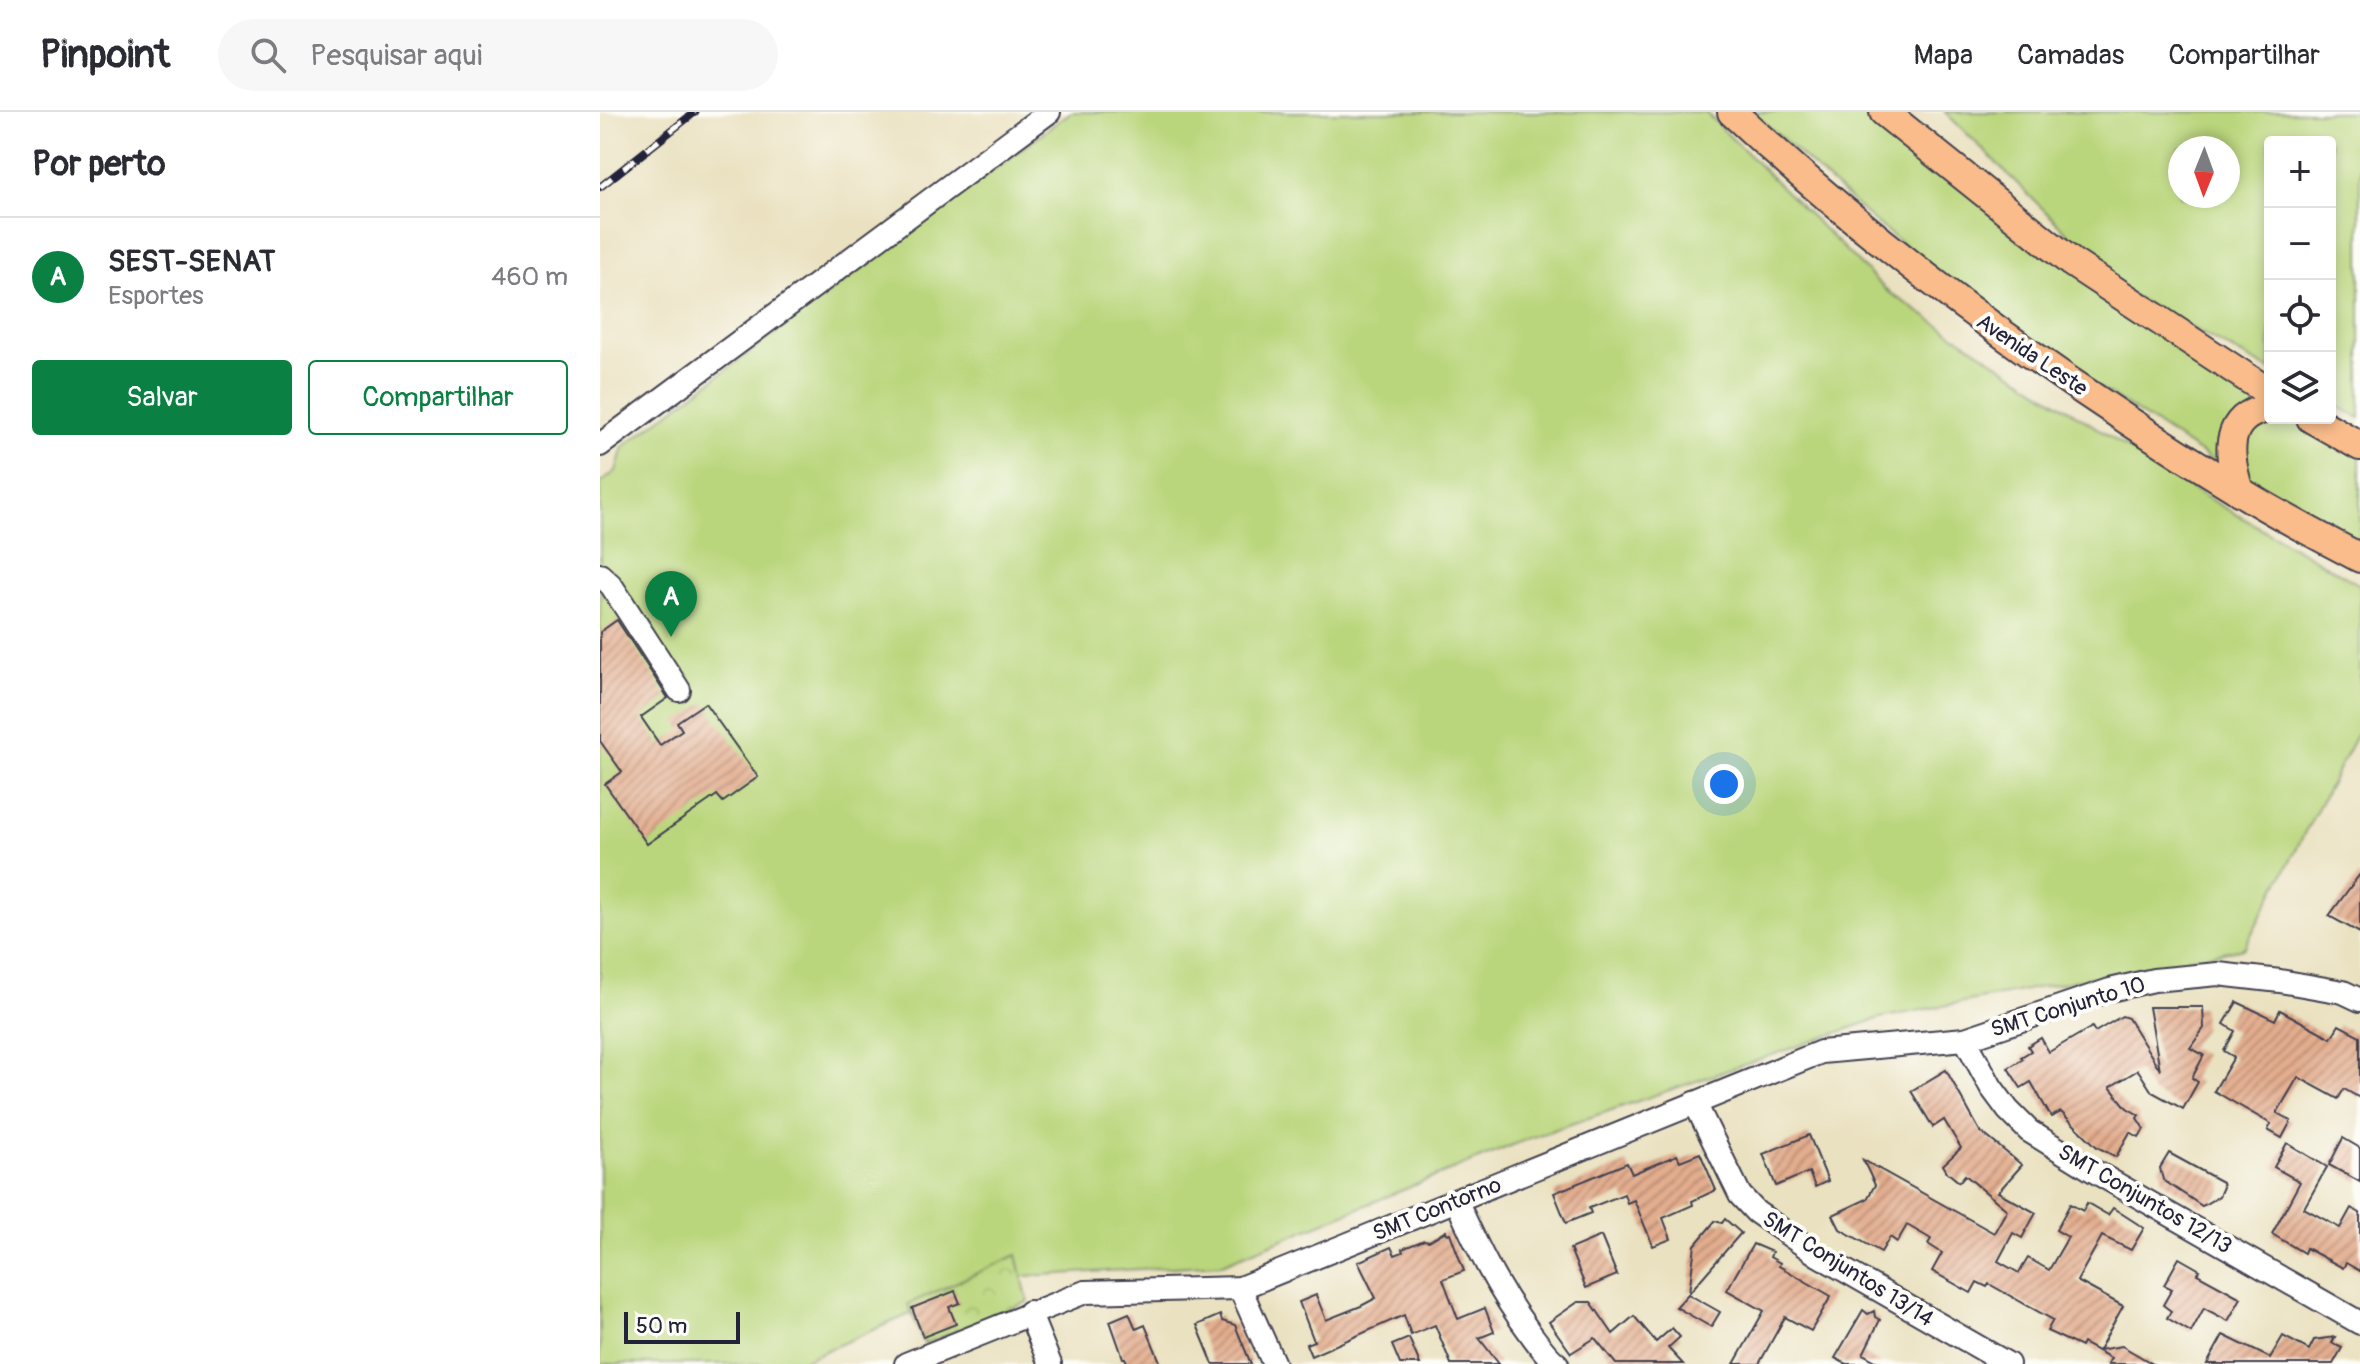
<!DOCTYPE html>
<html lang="pt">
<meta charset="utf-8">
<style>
body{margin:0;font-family:Pangolin,sans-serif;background:#f7f7f7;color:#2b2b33}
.controls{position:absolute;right:24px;top:24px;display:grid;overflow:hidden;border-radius:8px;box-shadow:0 4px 12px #0003}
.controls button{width:72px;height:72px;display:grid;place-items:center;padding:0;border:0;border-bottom:2px solid #e1e1e2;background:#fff;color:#2b2b33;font:40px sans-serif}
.compass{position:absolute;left:1568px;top:24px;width:72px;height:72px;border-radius:50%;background:#fff;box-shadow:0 4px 12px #0003;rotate:181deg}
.scale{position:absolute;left:24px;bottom:20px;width:116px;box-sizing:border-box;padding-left:8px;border:4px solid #22223b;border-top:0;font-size:22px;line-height:28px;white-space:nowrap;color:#22223b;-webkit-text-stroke:6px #fdfcf7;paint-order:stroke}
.you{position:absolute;left:1124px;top:672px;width:28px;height:28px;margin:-20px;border:6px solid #fff;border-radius:50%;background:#1a73e8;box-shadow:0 0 0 12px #1a73e833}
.badge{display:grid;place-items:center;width:52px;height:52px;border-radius:50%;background:#0b8043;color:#fff;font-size:26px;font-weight:700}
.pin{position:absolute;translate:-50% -66px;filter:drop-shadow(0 2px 4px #0008)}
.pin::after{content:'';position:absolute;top:42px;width:28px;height:24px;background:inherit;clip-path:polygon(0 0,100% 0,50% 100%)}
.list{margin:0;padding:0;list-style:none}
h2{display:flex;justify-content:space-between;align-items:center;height:104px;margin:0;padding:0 32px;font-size:34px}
h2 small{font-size:26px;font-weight:400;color:#7c7c81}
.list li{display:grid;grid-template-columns:52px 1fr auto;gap:24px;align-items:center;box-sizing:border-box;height:120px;padding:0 32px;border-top:2px solid #e1e1e2}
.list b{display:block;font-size:30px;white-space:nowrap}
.list p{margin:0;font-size:26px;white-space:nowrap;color:#7c7c81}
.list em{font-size:26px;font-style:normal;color:#7c7c81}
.actions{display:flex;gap:16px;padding:24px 32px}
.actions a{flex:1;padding:18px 0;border:2px solid #0b8043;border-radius:8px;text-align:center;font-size:28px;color:#0b8043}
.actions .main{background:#0b8043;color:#fff}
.icon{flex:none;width:44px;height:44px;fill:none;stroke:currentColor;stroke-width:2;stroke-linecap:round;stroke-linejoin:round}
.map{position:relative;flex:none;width:1760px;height:1252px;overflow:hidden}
header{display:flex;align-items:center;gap:48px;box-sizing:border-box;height:112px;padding:0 40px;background:#fff;border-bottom:2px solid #e1e1e2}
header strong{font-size:38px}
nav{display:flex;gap:44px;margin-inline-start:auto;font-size:28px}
.search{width:560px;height:72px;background:#f7f7f7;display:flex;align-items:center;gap:20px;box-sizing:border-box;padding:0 28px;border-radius:44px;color:#7c7c81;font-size:30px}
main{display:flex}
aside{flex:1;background:#fff}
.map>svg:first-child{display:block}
.grass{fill:#bad67c;stroke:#6e7c5c;stroke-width:2;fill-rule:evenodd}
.park{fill:url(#park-crowns);stroke:#6e7c5c;stroke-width:2}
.building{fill:url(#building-hatch)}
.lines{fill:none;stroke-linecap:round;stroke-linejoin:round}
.minor-casing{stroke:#403f4f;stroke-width:26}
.major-casing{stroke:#403f4f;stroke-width:32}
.minor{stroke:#fff;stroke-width:22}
.major{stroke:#f9bc8a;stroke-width:28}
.rail-casing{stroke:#22223b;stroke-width:8}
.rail{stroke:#fdfcf7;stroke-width:5;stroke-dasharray:15;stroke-linecap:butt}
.labels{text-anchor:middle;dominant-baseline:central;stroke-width:8;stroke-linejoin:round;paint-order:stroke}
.street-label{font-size:22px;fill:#22223b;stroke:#fdfcf7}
</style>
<header>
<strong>Pinpoint</strong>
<div class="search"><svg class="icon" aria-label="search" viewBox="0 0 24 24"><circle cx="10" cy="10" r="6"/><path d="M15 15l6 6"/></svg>Pesquisar aqui</div>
<nav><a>Mapa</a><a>Camadas</a><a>Compartilhar</a></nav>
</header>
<main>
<aside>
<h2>Por perto<small></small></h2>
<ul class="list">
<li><span class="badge">A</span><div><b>SEST-SENAT</b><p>Esportes</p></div><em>460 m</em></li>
</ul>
<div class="actions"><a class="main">Salvar</a><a>Compartilhar</a></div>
</aside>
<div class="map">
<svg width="1760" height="1252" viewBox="0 0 1760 1252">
<defs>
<pattern id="park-crowns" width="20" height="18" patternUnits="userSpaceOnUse" patternTransform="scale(2)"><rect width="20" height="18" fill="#bad67c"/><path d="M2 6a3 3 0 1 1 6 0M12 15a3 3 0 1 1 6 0" fill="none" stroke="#a0b76c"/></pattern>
<pattern id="building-hatch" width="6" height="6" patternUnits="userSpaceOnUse" patternTransform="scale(2)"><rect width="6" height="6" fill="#e3ad8e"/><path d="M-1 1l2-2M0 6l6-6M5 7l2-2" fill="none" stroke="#b88c75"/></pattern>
</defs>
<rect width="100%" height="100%" fill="#fdfcf7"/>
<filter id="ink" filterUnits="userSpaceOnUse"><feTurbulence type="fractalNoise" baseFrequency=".0125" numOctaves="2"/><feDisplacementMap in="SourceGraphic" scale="16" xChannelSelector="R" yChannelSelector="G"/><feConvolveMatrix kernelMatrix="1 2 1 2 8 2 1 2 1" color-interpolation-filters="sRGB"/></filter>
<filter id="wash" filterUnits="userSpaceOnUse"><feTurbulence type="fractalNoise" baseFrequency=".006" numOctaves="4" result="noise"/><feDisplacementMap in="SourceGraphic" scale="32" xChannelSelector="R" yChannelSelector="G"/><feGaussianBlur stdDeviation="1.8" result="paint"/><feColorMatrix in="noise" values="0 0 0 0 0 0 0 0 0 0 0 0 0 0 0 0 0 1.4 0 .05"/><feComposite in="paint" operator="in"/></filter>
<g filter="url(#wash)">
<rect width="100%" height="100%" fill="#eae1c0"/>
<g class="grass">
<polygon points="471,0 1105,0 1287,179 1578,369 1760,473 1760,616 1644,836 1280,906 930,1026 622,1152 393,1166 195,1252 0,1252 0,371 16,359 23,335"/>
<polygon points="1153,0 1269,0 1319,45 1670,292 1639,311 1624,356 1427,229 1271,107"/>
<path d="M1345,0H1760V306L1730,290V30H1670V258L1530,183ZM1580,36H1628V84H1580Z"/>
<polygon points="1670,306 1691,306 1760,344 1760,438 1637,375 1640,312"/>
</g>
<polygon class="park" points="417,1143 428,1190 324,1232 308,1192"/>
<g id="blocks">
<g class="building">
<polygon points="17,508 68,586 41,605 60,633 82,618 77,610 105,591 158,665 123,690 117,683 47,732 5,672 22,660 0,629 0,520"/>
<polygon points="1760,762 1760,821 1729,804"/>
<polygon points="1637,890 1675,908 1680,898 1731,926 1739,913 1760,924 1760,986 1744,977 1738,987 1698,965 1677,1001 1691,1009 1682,1026 1668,1018 1671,1012 1614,979 1634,945 1624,939 1635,919 1624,912"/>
<polygon points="1549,895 1603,895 1604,916 1590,936 1604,943 1592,966 1598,970 1583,997 1552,980 1538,958 1510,975 1527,996 1539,1003 1537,1006 1544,1017 1539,1025 1530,1020 1516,1045 1497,1035 1461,1000 1451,1005 1431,970 1421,976 1408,956 1423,947 1421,945 1431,939 1428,934 1441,926 1449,940 1492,915 1495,920 1522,904 1528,906 1560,958"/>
<polygon points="1346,958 1380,1019 1422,1053 1398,1080 1436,1101 1422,1126 1413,1121 1398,1149 1419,1161 1428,1146 1449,1158 1468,1125 1456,1118 1470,1092 1483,1099 1487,1091 1508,1103 1513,1096 1544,1116 1531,1138 1502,1124 1477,1169 1523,1194 1499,1238 1522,1234 1553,1252 1508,1252 1511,1246 1483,1231 1481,1235 1447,1219 1453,1208 1389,1172 1387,1175 1377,1170 1371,1181 1332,1159 1342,1141 1328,1132 1331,1127 1307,1113 1297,1130 1290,1125 1281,1140 1240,1117 1233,1103 1267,1087 1275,1073 1263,1048 1394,1121 1407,1098 1365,1063 1359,1070 1347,1060 1343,1053 1361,1036 1344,1008 1333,1015 1311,979"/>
<polygon points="1209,1023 1228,1069 1215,1075 1209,1060 1176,1074 1163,1042"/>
<polygon points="1743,1026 1760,1036 1760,1070 1729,1053"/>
<polygon points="1687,1031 1727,1055 1704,1096 1740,1116 1751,1096 1760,1101 1760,1159 1746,1151 1743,1156 1706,1136 1704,1141 1672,1122 1700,1070 1674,1055"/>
<polygon points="1100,1041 1116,1078 1092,1089 1093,1093 1063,1106 1071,1127 1053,1134 1034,1088 1027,1091 1024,1082 989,1096 991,1101 966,1111 954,1081 1027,1051 1032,1062 1077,1043 1080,1049"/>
<polygon points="1569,1041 1622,1070 1623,1075 1619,1084 1602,1094 1563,1068 1560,1056"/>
<polygon points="1125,1107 1141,1121 1089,1181 1095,1133 1115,1109 1122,1111"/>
<polygon points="846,1119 847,1122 850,1121 864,1159 843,1167 858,1207 885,1196 894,1220 879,1226 899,1252 851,1252 835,1213 811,1223 804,1203 711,1244 706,1232 714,1229 699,1190 716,1183 726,1208 761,1194 776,1186 758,1150 791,1135 795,1143 803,1140 802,1137 824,1128 829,1129"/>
<polygon points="1001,1124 1017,1163 986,1176 970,1137"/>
<polygon points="1153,1132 1172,1140 1170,1145 1180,1151 1179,1154 1231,1184 1211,1219 1185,1205 1159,1252 1134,1252 1164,1199 1127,1178"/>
<polygon points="1579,1146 1600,1158 1597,1162 1641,1186 1628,1209 1604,1196 1591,1220 1567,1206 1571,1199 1563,1193 1572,1177 1564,1173"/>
<polygon points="355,1179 360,1191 349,1195 356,1212 323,1225 312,1196"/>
<polygon points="1088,1182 1120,1200 1111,1215 1076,1195"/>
<polygon points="978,1190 991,1190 1013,1222 1034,1204 1056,1230 1072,1216 1080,1225 1068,1236 1083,1252 1016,1252 995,1226 971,1241 949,1210"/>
<polygon points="1263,1198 1268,1202 1274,1199 1275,1205 1280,1208 1263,1242 1281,1252 1246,1252 1235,1246"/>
<polygon points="529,1201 536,1217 545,1213 561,1252 528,1252 525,1246 523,1246 510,1209"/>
<polygon points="620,1203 622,1209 635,1213 651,1252 613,1252 597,1213"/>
<polygon points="1623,1223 1670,1246 1683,1224 1709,1238 1714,1228 1735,1225 1732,1231 1742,1236 1733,1252 1607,1252"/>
<polygon points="809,1226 820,1252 800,1252 792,1233"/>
</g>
</g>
</g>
<g filter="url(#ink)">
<use href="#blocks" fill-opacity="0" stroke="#403f4f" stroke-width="2"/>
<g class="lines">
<defs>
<g id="minor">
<polyline points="0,333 449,0"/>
<polyline points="0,463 11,473 79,578"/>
<polyline points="1365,927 1391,975 1408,998 1429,1019 1492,1058 1760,1211"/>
<polyline points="1095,991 1140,1083 1156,1100 1218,1143 1408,1252"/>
<path d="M857,1090C877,1135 898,1178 928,1218C937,1230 945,1243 957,1252"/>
<polyline points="640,1176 674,1252"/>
<polyline points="429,1200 450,1252"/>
<polyline points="306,1252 485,1180 640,1176 1221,940 1365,927 1510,878 1554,868 1618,862 1680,869 1743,880 1760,888"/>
</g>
<g id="major">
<path d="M1132,0C1287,145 1457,268 1638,378C1677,403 1719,424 1760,446"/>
<polyline points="1284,0 1471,150 1670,281"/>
<polyline points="1711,306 1760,334"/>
<path d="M1639,379C1628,344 1622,303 1670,296"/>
</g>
</defs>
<use href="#minor" class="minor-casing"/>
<use href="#major" class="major-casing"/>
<use href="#minor" class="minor"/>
<use href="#major" class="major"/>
<defs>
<polyline id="rail" points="0,75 95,0"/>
</defs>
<use href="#rail" class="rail-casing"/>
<use href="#rail" class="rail"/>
</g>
</g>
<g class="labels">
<g class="street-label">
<text transform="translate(1432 243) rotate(34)">Avenida Leste</text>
<text transform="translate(1468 895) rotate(-17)">SMT Conjunto 10</text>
<text transform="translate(1545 1087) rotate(30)">SMT Conjuntos 12/13</text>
<text transform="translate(837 1097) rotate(-22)">SMT Contorno</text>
<text transform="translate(1248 1157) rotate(32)">SMT Conjuntos 13/14</text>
</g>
</g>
</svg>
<div class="controls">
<button>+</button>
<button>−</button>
<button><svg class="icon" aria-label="locate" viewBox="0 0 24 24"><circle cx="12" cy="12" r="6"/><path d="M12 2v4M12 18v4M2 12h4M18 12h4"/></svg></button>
<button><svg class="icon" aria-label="layers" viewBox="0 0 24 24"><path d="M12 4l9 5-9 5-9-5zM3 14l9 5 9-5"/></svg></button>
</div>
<svg class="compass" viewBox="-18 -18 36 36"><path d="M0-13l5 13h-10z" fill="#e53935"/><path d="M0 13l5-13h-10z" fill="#7c7c81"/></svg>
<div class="scale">50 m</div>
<div class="you"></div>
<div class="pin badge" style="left:71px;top:525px">A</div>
</div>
</main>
